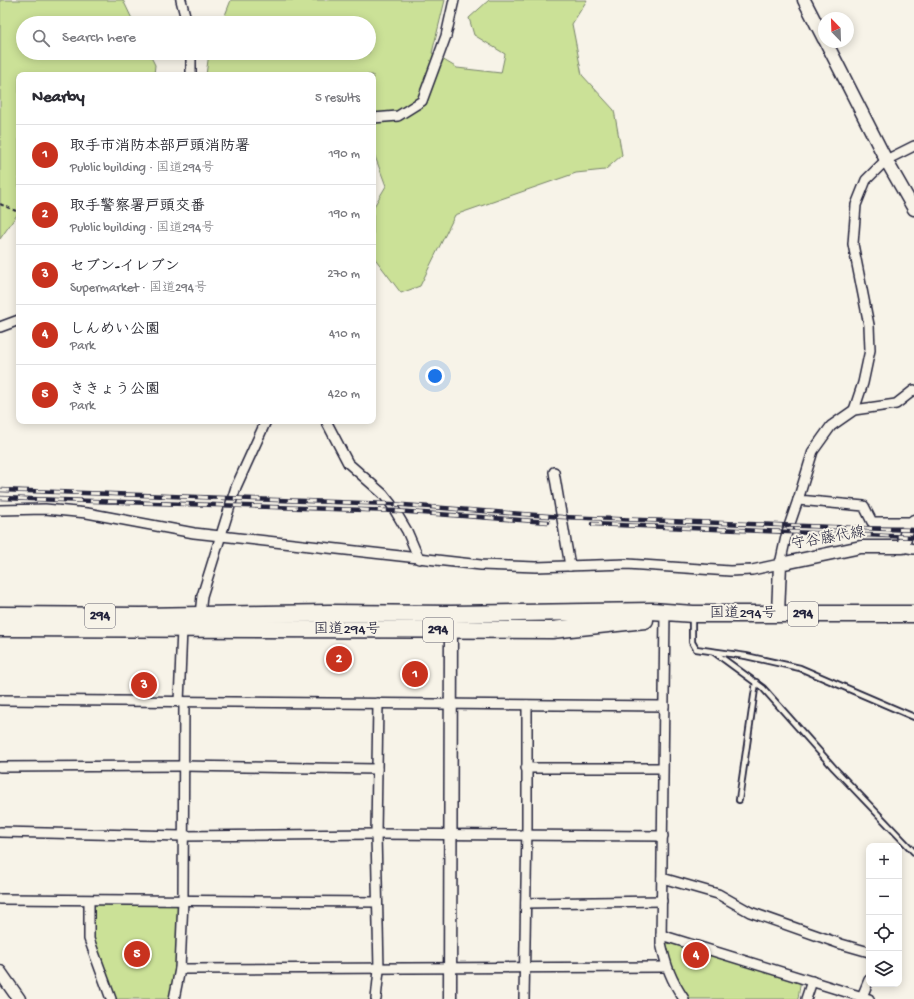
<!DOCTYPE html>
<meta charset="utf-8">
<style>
body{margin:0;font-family:"Gochi Hand","Klee One",sans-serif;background:#f7f7f7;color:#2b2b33}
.controls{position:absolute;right:12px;bottom:12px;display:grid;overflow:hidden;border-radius:8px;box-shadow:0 2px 10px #0003}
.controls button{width:36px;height:36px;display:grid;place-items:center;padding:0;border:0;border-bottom:1px solid #e1e1e2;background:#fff;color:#2b2b33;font:20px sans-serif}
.compass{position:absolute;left:818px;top:12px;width:36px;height:36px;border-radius:50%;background:#fff;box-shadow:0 2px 10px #0003;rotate:337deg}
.you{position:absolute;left:435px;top:376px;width:14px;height:14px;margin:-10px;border:3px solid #fff;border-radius:50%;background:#1a73e8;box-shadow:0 0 0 6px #1a73e833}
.badge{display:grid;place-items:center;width:26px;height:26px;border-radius:50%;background:#c8321e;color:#fff;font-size:13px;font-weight:700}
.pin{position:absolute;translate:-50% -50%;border:2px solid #fff;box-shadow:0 1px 4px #0006}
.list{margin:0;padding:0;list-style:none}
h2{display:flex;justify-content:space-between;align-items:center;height:52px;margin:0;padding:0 16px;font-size:17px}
h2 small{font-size:13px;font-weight:400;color:#7c7c81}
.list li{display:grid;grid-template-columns:26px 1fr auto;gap:12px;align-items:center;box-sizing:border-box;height:60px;padding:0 16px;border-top:1px solid #e1e1e2}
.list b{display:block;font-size:15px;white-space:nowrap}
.list p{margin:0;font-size:13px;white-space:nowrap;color:#7c7c81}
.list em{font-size:13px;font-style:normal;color:#7c7c81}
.icon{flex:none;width:22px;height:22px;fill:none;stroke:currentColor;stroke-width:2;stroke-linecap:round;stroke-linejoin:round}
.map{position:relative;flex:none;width:914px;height:999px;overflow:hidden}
.search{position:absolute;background:#fff;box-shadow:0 2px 10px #0003;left:16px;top:16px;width:360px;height:44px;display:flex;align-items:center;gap:10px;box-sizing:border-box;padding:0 14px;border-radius:22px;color:#7c7c81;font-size:15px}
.panel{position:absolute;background:#fff;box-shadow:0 2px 10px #0003;left:16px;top:72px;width:360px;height:352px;border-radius:8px}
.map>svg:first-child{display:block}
.green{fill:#cbe197;stroke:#768269}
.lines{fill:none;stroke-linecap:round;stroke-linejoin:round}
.lane-casing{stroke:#22223b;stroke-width:8}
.street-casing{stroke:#22223b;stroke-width:12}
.secondary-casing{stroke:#22223b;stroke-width:15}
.highway-casing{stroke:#22223b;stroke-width:19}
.path{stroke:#22223b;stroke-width:2;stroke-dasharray:4 3;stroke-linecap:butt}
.lane{stroke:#f7f3e8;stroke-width:4.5}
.street{stroke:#f7f3e8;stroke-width:9}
.secondary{stroke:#f7f3e8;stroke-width:12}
.highway{stroke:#f7f3e8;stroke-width:16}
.rail-casing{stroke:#22223b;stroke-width:4.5}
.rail{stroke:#f7f3e8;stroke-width:3;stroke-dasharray:9;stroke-linecap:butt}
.labels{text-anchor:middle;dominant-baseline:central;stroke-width:4;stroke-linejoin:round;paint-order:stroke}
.shield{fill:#f7f3e8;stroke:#62616f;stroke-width:1}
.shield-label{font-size:14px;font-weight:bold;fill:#22223b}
.street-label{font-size:15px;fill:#22223b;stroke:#f7f3e8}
</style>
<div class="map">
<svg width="914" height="999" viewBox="0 0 914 999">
<rect width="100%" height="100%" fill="#f7f3e8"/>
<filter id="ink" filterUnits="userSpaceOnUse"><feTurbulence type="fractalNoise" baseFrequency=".025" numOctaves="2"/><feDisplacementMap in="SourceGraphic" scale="8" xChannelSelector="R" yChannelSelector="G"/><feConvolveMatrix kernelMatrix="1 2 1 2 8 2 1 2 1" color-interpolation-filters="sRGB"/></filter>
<g filter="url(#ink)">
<g class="green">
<polygon points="0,0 123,0 134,23 23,23 23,53 149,53 155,65 154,75 19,75 19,212 0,239"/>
<polygon points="231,0 445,0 432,53 457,68 501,73 505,54 474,35 469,18 489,0 587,0 572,24 582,75 614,110 622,155 605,170 576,173 455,215 420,286 401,293 373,256 373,208 386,186 373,151 373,75 206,75 209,53 369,53 369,23 222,23"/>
<polygon points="183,900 174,999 111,999 89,939 89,901"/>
<polygon points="661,935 801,978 798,999 684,999 673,983"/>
</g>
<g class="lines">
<defs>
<g id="lane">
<polyline points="692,617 692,642 696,649 746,656 800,668 914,717"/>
<polyline points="714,652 763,688 834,768 914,852"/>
<polyline points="739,800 756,682"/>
</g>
<g id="street">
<polyline points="181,0 187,23"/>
<polyline points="191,75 191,53"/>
<polyline points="373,118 398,116 422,101 446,36 454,0"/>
<polyline points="0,327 19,320"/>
<polyline points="854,410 863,383 870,350 869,325 853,244 856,205 866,180 886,160 914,146"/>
<polyline points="326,421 348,463 383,494 391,504 407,531 419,559"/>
<polyline points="554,472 570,566"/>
<polyline points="0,510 45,509 87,513 194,533 481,565 536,567 627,564 730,571 752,570 780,564 787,532 798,500"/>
<polyline points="912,522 872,522 864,506 798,500 813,451 831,426 854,410 896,404 914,390"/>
<polyline points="903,547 914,549"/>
<path d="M665,612L661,943C666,966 671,980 684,999"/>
<polyline points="200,615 202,596 236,487 266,421"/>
<polyline points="0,700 664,706"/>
<polyline points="179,702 182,629"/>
<polyline points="0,767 182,766 377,769"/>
<polyline points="526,768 662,768"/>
<polyline points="0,832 182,836 376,834 663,836"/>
<polyline points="662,878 718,894 750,912 841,944 869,952"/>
<polyline points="0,899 377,902"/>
<polyline points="89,901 89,939 111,999"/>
<polyline points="526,903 662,901"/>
<polyline points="661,935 869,999"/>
<polyline points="180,969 666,967"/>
<polyline points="174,999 180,969 183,900 184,702"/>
<polyline points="376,999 379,970 376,834 378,703"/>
<polyline points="524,999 527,826 527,705"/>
<polyline points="806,999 812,981"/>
<polyline points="861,999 869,980"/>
</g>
<g id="secondary">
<polyline points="804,0 824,39"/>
<polyline points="826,42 886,160 914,209"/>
<polyline points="778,614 780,564 861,547 903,547 907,530 914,521"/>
<polyline points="0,972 19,999"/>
<polyline points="450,999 451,621"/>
</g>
<g id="highway">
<polyline points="0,615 141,616 329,613 451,614 652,611 693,614 914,614"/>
<polyline points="0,628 552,630 645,620"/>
</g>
</defs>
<use href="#lane" class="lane-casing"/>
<use href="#street" class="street-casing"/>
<use href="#secondary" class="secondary-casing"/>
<use href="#highway" class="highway-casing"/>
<polyline class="path" points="0,204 16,211"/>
<use href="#lane" class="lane"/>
<use href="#street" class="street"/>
<use href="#secondary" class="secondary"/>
<use href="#highway" class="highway"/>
<defs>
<g id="rail">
<polyline points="0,490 391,504 562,517 914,530"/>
<polyline points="0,498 395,511 548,522"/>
<polyline points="592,524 914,537"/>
</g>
</defs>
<use href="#rail" class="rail-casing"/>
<use href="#rail" class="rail"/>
</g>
</g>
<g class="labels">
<g class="shield">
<rect x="788" y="602" width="30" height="24" rx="3"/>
<rect x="85" y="604" width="30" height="24" rx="3"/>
<rect x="423" y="618" width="30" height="24" rx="3"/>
</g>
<g class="shield-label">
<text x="803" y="614">294</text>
<text x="100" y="616">294</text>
<text x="438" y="630">294</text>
</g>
<g class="street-label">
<text transform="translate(828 539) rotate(-10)">守谷藤代線</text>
<text x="743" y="614">国道294号</text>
<text x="347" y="630">国道294号</text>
</g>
</g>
</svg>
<div class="controls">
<button>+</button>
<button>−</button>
<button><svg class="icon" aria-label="locate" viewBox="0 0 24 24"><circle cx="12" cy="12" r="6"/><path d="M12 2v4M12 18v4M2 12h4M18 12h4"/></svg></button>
<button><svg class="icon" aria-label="layers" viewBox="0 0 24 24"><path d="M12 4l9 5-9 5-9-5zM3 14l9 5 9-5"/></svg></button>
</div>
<svg class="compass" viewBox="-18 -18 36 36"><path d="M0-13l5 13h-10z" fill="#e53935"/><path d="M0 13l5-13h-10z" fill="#7c7c81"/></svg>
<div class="you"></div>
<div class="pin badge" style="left:415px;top:674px">1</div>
<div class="pin badge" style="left:339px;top:659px">2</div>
<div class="pin badge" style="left:144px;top:685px">3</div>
<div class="pin badge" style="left:696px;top:955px">4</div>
<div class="pin badge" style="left:137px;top:954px">5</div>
<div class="search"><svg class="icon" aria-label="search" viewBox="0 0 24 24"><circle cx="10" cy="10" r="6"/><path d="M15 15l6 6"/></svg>Search here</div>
<section class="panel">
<h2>Nearby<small>5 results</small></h2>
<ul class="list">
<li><span class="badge">1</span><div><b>取手市消防本部戸頭消防署</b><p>Public building · 国道294号</p></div><em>190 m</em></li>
<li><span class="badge">2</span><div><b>取手警察署戸頭交番</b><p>Public building · 国道294号</p></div><em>190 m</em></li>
<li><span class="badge">3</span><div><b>セブン-イレブン</b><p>Supermarket · 国道294号</p></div><em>270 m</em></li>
<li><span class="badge">4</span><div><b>しんめい公園</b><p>Park</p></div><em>410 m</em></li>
<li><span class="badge">5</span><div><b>ききょう公園</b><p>Park</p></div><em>420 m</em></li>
</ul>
</section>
</div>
